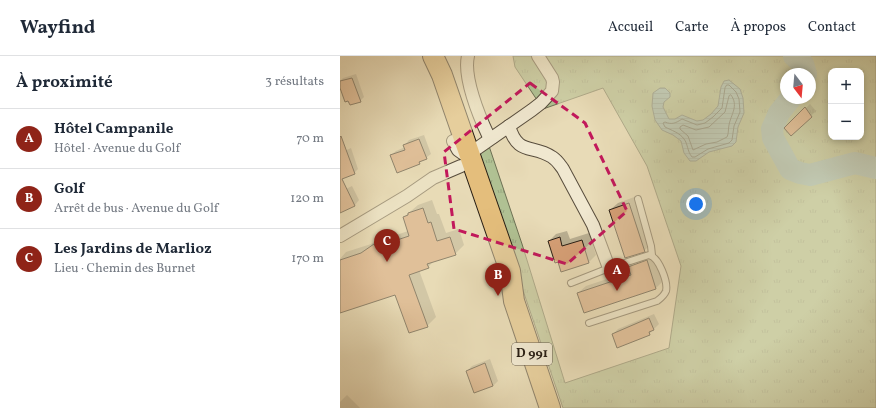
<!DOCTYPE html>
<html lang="fr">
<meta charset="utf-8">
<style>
body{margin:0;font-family:Vollkorn,serif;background:#f6f6f7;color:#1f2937}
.controls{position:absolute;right:12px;top:12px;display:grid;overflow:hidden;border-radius:8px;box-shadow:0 2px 6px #0003}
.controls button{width:36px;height:36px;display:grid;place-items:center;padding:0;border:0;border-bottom:1px solid #e0e1e3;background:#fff;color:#1f2937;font:20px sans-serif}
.compass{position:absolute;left:440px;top:12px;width:36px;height:36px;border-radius:50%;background:#fff;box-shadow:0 2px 6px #0003;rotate:164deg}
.you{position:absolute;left:356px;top:148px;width:14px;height:14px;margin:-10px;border:3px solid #fff;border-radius:50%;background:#1a73e8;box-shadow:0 0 0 6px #1a73e833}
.badge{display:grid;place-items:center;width:26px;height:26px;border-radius:50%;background:#8f2418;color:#fff;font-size:13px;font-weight:700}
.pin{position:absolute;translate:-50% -33px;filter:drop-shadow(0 1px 2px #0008)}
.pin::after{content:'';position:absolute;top:21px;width:14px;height:12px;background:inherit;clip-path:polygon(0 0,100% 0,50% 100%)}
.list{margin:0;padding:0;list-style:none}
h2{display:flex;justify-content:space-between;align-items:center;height:52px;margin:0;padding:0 16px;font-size:17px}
h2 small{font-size:13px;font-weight:400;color:#747a83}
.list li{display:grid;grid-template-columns:26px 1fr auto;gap:12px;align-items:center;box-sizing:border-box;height:60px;padding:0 16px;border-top:1px solid #e0e1e3}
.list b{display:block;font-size:15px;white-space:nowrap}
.list p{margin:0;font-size:13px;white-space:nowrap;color:#747a83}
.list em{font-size:13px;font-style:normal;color:#747a83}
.map{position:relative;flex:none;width:536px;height:352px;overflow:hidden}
header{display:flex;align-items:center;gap:24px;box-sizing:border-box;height:56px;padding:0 20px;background:#fff;border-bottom:1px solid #e0e1e3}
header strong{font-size:19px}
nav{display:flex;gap:22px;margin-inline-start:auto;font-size:14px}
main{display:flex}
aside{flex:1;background:#fff}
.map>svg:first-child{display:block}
.grass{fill:url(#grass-tufts);stroke:#6c7054;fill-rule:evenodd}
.water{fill:url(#water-rules);stroke:#6b7c75}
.shadow{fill:#0003}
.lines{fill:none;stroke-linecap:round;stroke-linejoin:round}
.shore{stroke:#606c64;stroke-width:1}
.river{stroke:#98bab5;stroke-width:22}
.building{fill:#d7a077;stroke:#281e14}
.service-casing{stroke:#584d3d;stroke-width:8}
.minor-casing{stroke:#584d3d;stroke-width:14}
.primary-casing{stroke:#281e14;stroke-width:22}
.service{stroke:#f0e8d0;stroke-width:6}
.minor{stroke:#f0e8d0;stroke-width:12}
.primary{stroke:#e4be7c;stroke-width:20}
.marked{fill:none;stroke:#c2185b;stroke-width:3;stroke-dasharray:8 5;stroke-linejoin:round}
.labels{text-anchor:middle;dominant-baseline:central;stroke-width:4;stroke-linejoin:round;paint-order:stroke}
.shield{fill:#f0e8d0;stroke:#645b4c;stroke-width:1}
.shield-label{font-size:13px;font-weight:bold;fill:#281e14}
</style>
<header>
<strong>Wayfind</strong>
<nav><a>Accueil</a><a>Carte</a><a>À propos</a><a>Contact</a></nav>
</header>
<main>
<aside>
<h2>À proximité<small>3 résultats</small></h2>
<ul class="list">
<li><span class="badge">A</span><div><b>Hôtel Campanile</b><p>Hôtel · Avenue du Golf</p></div><em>70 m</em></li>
<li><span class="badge">B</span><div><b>Golf</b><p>Arrêt de bus · Avenue du Golf</p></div><em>120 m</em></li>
<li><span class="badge">C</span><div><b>Les Jardins de Marlioz</b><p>Lieu · Chemin des Burnet</p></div><em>170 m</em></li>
</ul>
</aside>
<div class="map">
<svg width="536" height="352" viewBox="0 0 536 352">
<defs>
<pattern id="grass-tufts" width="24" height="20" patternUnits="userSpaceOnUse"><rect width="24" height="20" fill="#b0c193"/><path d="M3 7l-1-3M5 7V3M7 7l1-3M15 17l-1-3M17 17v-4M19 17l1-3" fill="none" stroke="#97a57e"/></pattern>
<pattern id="water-rules" width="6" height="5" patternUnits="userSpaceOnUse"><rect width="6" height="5" fill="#98bab5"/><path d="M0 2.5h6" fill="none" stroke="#839f9b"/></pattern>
</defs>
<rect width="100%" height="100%" fill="#e8dbb7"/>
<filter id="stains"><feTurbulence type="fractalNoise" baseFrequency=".005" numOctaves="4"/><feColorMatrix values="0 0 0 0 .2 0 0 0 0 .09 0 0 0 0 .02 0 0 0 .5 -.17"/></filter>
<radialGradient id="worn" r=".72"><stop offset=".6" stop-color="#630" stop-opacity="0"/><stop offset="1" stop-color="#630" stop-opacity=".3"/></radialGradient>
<path class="grass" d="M173,0H536V352H223L137,99L148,87L182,188L225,327L329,292L341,210L307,110L263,32L203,53L175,11ZM491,15H521V81H491ZM446,18H470V42H446Z"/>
<polygon class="water" points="389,24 400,33 403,42 404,57 398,71 396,86 392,90 369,96 356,105 350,105 344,97 341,85 333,79 322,74 315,64 312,50 313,37 320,32 325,32 330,37 330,41 324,46 323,51 329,63 335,63 342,59 357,65 363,64 371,58 378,50 381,31 384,25"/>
<g class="shadow">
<polygon points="16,18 24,41 20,45 0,29 0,25 3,22"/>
<polygon points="470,48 476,55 451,79 445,72"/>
<polygon points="84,79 91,98 79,107 51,99 56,95 65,91 65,89 69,84"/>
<polygon points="11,92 18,113 14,117 0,120 0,97"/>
<polygon points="12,130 19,144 15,149 0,155 0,136"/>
<polygon points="297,140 311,188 304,195 270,154 278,147"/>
<polygon points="92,144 97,158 99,158 106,177 119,173 124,189 115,198 95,204 88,211 79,214 96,261 87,270 55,238 0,256 0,203 6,196 31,188 44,180 45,183 68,175 64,161 78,149"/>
<polygon points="227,175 230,183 249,177 256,199 249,206 218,204 209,185 216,178"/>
<polygon points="314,198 323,225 316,232 238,237 246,230 291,215 289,211 296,204"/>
<polygon points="314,258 319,268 309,278 273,278 278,273"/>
<polygon points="150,303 158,325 153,330 127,315 132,310"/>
<polygon points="7,339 20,352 0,352 0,346"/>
</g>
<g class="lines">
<g class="shore">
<path d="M387,29H389L396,36L399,43L400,56L394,70L392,84L389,87L368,93L355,101H352C347,95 348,88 344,83C340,77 331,74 325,71L323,67L325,66C332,69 336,67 342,63L357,69L365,67L373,61L382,52L385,32Z"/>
<path d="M391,39C399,50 391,58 389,69C388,73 389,77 387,81L377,86L366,88L353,94L348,80L340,73V71L343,69L356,74L369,71L385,56L389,40Z"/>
</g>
<g class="river">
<polyline points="454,0 463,8 466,18"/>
<polyline points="451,42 439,57 432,73 433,82 450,113 460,117 470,119 515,107 536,112"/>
</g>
</g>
<g class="building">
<polygon points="12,22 21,46 10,49 8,45 5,46 0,32 0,25"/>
<polygon points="465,51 472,61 451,80 444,72"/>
<polygon points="1,80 15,118 2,123 15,150 0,157 0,81"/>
<polygon points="79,83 87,103 79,106 80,108 57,117 50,99 65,94 63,89"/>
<polygon points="289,147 305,196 285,202 269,154"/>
<polygon points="83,152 88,167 91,166 97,185 110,181 116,199 87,208 89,212 69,219 88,271 69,277 55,239 0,257 0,204 21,197 34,188 36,191 69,180 63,161 68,159 68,157"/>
<polygon points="220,181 222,190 242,184 249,207 221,216 218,206 215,207 208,185"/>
<polygon points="307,204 316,233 244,257 237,237 291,219 288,211"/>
<polygon points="309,262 314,274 309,276 310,279 277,292 272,278"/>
<polygon points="145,307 153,330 134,337 126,315"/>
</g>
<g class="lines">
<defs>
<g id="service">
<polyline points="298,143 311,190 312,199"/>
<path d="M231,227L269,212L309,199C319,201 328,226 326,235C324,240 321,242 317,245L249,267"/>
</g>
<g id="minor">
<path d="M128,0C123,21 139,60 148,79L153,81"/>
<path d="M169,70C178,100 192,88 212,101C217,104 220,109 223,113L253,169L269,212"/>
<polyline points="113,85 118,94 125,99 129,98 192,54 201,47 212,35 213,26 212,22 198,0"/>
<polyline points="0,180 67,140 93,122 121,110"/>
</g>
<polyline id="primary" points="93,0 102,19 170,215 174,245 210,352"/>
</defs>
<use href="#service" class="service-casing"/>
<use href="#minor" class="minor-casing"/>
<use href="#primary" class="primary-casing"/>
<use href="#service" class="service"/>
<use href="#minor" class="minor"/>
<use href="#primary" class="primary"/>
</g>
<path d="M0 0H536V352H0ZM190,27L245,67L287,155L227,208L114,173L104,96Z" fill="#e8dbb7" fill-opacity=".55" fill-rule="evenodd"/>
<path class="marked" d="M190,27L245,67L287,155L227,208L114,173L104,96Z"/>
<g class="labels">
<rect class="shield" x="172" y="287" width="40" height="22" rx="3"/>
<g class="shield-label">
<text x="192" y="298">D 991</text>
</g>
</g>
<rect width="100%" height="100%" filter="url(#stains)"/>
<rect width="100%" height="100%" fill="url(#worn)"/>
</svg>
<div class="controls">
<button>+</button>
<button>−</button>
</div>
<svg class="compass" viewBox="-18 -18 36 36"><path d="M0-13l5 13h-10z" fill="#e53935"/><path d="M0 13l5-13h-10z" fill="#747a83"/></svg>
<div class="you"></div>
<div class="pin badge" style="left:277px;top:235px">A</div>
<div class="pin badge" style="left:158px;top:240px">B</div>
<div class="pin badge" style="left:47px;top:206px">C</div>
</div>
</main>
